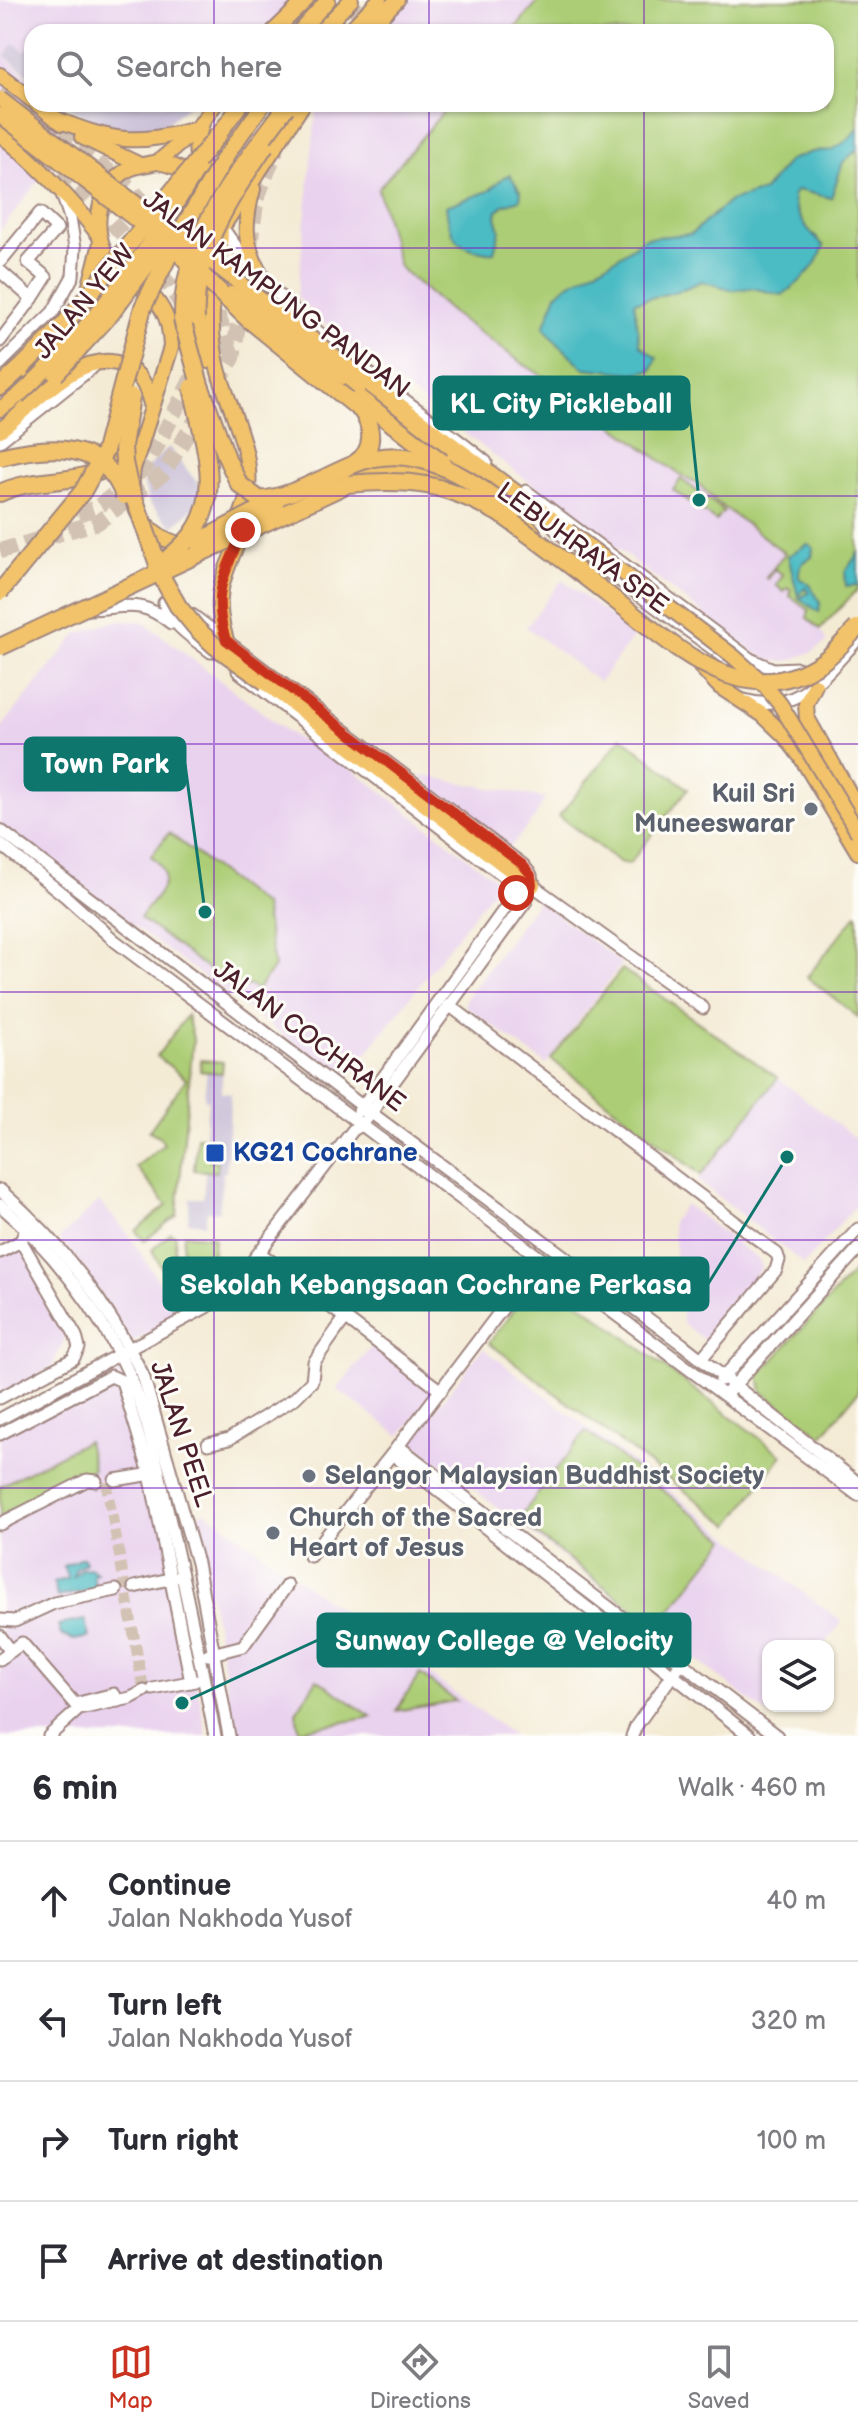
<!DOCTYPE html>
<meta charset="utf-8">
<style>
body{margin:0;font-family:"Balsamiq Sans",sans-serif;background:#f7f7f7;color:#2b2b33}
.controls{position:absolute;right:24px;bottom:24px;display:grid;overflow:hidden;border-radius:16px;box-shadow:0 2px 6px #0004}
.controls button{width:72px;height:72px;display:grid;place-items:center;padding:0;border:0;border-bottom:2px solid #e1e1e2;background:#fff;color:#2b2b33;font:40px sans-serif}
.stop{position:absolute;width:24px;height:24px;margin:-18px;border:6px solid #c8321e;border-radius:50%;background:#fff}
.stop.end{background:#c8321e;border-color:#fff;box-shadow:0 2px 8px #0008}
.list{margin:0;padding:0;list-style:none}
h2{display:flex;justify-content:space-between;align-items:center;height:104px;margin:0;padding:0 32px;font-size:34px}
h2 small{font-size:26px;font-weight:400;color:#7c7c81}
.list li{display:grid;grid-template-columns:52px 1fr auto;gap:24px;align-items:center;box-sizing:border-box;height:120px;padding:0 32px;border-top:2px solid #e1e1e2}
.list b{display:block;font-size:30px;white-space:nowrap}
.list p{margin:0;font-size:26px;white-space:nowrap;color:#7c7c81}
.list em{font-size:26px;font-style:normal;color:#7c7c81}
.icon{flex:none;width:44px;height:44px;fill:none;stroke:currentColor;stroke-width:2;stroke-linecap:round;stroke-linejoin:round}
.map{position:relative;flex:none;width:858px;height:1736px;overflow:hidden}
.search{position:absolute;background:#fff;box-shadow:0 2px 6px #0004;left:24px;right:24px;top:24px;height:88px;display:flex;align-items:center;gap:20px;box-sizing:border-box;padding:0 28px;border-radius:24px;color:#7c7c81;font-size:30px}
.sheet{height:584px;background:#fff}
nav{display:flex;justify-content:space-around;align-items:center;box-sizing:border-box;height:112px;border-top:2px solid #e1e1e2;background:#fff;font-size:22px;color:#7c7c81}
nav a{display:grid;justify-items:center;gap:4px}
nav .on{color:#c8321e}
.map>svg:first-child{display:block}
.built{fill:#e9d2ee}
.industrial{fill:#c9bfd7}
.green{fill:#accd75;stroke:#7b7650;stroke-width:2}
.water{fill:#4cbbc4;stroke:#4b6d78;stroke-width:2}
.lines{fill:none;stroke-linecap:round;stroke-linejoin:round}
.minor-tunnel{stroke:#d2c2b3;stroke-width:11;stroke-dasharray:11 5.5;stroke-linecap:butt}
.highway-tunnel{stroke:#d2c2b3;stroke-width:16;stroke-dasharray:16 8;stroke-linecap:butt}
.minor-casing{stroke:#9f8580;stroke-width:15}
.major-casing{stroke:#9f8580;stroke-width:18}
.highway-casing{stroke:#9f8580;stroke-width:20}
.minor{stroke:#fff;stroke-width:11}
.major{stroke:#f2c36a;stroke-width:14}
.highway{stroke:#f2c36a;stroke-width:16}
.major-bridge-casing{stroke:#9f8580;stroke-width:18;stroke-linecap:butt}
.highway-bridge-casing{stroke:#9f8580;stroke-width:20;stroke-linecap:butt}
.major-bridge{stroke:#f2c36a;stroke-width:14}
.highway-bridge{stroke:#f2c36a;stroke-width:16}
.route{stroke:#c8321e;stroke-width:10}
.grid{fill:none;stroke:#7b2cbf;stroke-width:2;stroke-opacity:0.55}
.worship-dot{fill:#6b7280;stroke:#fdfcf7;stroke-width:3}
.transit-dot{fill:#1a4fb4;stroke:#fdfcf7;stroke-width:3}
.labels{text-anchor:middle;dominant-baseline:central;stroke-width:6;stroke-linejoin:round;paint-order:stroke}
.street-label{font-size:26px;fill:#4a1f2b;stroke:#fdfcf7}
.worship-label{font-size:26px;font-weight:bold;fill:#5b616d;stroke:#fdfcf7;text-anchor:start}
.transit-label{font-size:26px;font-weight:bold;fill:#164399;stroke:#fdfcf7;text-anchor:start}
.leader{fill:none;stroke:#0f766e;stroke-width:3}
.callout-dot{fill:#0f766e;stroke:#fdfcf7;stroke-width:3}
.callout{fill:#0f766e;stroke:#0f766e;stroke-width:3}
.callout-label{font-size:28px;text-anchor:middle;font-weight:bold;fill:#fff}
</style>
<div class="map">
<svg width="858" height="1736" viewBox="0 0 858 1736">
<rect width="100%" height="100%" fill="#fdfcf7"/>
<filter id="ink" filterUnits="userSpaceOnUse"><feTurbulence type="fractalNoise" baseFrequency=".0125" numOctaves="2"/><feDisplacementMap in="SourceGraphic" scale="16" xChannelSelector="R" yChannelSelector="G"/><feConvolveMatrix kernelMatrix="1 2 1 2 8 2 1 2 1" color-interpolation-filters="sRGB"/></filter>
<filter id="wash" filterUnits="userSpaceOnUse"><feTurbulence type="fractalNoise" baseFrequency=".006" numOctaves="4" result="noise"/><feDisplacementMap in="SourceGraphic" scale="32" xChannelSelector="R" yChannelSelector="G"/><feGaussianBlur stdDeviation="1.8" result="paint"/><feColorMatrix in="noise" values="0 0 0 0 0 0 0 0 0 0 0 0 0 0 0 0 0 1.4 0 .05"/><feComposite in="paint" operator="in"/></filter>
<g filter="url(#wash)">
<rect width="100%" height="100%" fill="#f4ebd5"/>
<g class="built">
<polygon points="0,0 305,0 267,32 69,32 49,23 42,32 32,32 32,44 26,52 14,44 5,56 32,82 32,104 56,104 80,126 0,231"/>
<polygon points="397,0 539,0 512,32 366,32"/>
<polygon points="317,104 450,104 378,189 578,400 603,414 610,423 680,475 699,484 714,500 785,553 768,579 775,569 783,575 787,588 791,591 791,596 809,610 808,618 820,629 827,642 812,652 789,661 771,661 755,653 343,341 297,297"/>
<polygon points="562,580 635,635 599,682 526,627"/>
<polygon points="115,621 139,621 146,624 297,739 330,752 499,882 345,1081 0,827 0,729 77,634"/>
<polygon points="419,775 545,798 535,817 509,849"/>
<polygon points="538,901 622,963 546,1064 465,1006 466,999"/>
<polygon points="778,1078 858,1140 858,1203 804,1264 697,1180"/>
<polygon points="99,1201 128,1234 181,1315 132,1342 82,1266 59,1239"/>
<polygon points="685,1204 758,1259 762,1267 705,1340 683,1324 672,1222"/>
<polygon points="20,1245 69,1329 52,1367 0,1395 0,1255"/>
<polygon points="372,1346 433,1393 400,1436 337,1389"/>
<polygon points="483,1348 842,1622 824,1646 768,1646 768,1706 778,1706 770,1716 411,1441"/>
<polygon points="117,1362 158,1492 207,1736 0,1736 0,1424"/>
<polygon points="205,1511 514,1736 236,1736 214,1613 192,1519"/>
</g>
<g class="industrial">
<polygon points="14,43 25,52 32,44 32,78 5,56"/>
<polygon points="65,104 190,104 165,125 145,131 111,130 92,122"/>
<polygon points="169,447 207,495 173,527 149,503 143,482 147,468"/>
<polygon points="207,1069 223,1071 221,1092 231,1093 226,1172 223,1172 219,1212 207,1211 205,1224 188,1222 190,1198 203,1198 206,1167 202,1166 208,1100 204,1099"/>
</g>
<g class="green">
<polygon points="539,0 858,0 858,589 820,629 807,618 809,610 790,596 791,590 787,588 784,592 776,585 783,575 775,569 768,579 766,578 785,553 714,500 699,484 680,475 610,423 603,414 525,365 452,313 399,267 378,189 450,104 826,104 826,32 512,32"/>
<polygon points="681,479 724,511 716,521 673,490"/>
<polygon points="622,737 688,789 629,864 619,862 559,816"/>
<path d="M169,833L264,906L274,967L257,990L249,985L234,989L140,918C156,895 180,879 151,856Z"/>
<polygon points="857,914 858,915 858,1017 807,977"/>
<polygon points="622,969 778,1078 701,1175 551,1059"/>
<polygon points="187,1015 193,1039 177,1215 144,1241 136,1231 167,1205 136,1167 164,1144 159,1136 149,1131 186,1079 157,1056"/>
<polygon points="201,1060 223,1062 222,1073 200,1071"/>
<polygon points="197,1137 220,1140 219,1151 211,1151 210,1161 218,1162 217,1172 194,1170"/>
<polygon points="171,1233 176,1236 172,1280 169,1281 152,1250"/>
<polygon points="184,1234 214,1237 209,1292 205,1301 189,1311 182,1308 178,1300"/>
<polygon points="858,1267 858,1392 822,1436 762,1392 759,1375"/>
<polygon points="541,1274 782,1455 730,1525 489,1343"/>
<polygon points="586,1431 726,1539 657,1627 518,1520"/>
<polygon points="87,1441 93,1469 0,1517 0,1486"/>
<polygon points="420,1674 456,1701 396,1711"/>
<polygon points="317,1679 372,1717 299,1730 296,1712"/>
</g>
<g class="water">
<path d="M858,128V149L843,162L831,198L798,190L793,194C792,214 811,233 824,246C817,267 800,283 782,295L752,288L733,290L702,281L678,291L634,302L640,345L657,358L652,370L634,373L584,368L553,339L544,327L557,294L567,285L617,258L645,238L691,234L730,201L764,191L789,160L812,152L832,150L848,140Z"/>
<path d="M510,175L521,192L520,200L504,205L497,211L496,217L500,230L494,252C490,253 486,252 482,251C455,248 449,233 446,206L489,191L504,177Z"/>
<path d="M808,544L813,547L812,557C802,562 798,567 799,578L810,585L820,602L819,612L799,598L809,593L805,588L798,596L788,556Z"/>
<polygon points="858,553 858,585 846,586 845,572"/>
<polygon points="79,1558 83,1558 85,1563 76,1569 73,1578 81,1569 91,1568 97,1573 93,1574 96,1589 57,1597 54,1582 68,1579 63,1566 76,1561"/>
<polygon points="85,1620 89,1637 74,1640 61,1635 58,1625"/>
</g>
</g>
<g filter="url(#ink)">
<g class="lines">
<polyline class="minor-tunnel" points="106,1482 144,1691 151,1690"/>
<g class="highway-tunnel">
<polyline points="333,32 364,0"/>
<polyline points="4,87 131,189 149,208"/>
<polyline points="21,144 87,196 167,282 186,312"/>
<polyline points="205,231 203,173 252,104"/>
<polyline points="196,271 215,306 232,356"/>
<polyline points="55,522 96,508 125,486 148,464 194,374"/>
<polyline points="0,551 98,522 163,474 233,358 257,198 276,150"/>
</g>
<defs>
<g id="minor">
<path d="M222,227C288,325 395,389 486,462"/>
<polyline points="0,262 40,213 57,229 28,262 46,277 32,299"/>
<polyline points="0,271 32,299 0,341"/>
<polyline points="0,364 53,312 73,276 75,248 70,218 62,194"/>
<polyline points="0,441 93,367"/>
<polyline points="526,491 750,659 773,669 798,668"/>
<polyline points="555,529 593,561 727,659"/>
<path d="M179,605L168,599L164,603C169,623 195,640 211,652"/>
<path d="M88,609C126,608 139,598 171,623"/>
<polyline points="192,615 523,865 531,875 532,885 703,1008"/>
<polyline points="238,671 502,875 511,882 516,893"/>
<path d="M744,700C798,716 825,674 858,639"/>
<polyline points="0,830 362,1106 682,1344 858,1483"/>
<polyline points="0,844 65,896 115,941 858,1495"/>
<polyline points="449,1005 777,1254 779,1260 776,1270 701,1359"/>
<polyline points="359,1111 516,893 522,890"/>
<path d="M0,1190C63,1245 105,1300 143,1375L197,1563L229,1736"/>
<path d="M0,1205C49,1247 90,1300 121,1357C145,1403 156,1459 167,1509C185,1584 200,1660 215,1736"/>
<polyline points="0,1252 21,1241 24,1234"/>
<polyline points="260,1253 441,1391"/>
<polyline points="721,1380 858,1229"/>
<polyline points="729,1391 858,1249"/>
<polyline points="0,1398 73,1359 79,1348 76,1336 21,1241"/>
<polyline points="0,1419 212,1304 232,1288 353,1130 362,1125 526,901 532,885"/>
<polyline points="0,1434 111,1376 122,1381 150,1474 191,1682"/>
<polyline points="208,1444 229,1439 295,1398 312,1381 314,1362 345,1318"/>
<polyline points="398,1446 777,1736"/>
<polyline points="392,1454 750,1736"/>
<polyline points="115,1480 158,1473"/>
<polyline points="0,1524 87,1480 96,1481"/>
<polyline points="310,1556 392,1454 540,1259"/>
<polyline points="134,1587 174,1578"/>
<polyline points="0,1620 15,1621 54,1603 116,1590"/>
<polyline points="0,1636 11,1651"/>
<polyline points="208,1655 243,1646 287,1585"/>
<polyline points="0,1659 22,1643 79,1709"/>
<polyline points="153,1689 195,1681"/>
<polyline points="75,1704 114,1694 118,1701"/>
<polyline points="49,1736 79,1709 131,1698 144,1691"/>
<polyline points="632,1736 636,1726 681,1663"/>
</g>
<g id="major">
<polyline points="273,32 306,0"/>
<polyline points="299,32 328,0"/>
<polyline points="320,32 351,0"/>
<polyline points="348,32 379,0"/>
<polyline points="366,32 397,0"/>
<polyline points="0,75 32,100"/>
<polyline points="37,104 62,123"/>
<path d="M56,119C116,143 134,145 197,129"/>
<path d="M202,123C192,156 194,162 220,184H238"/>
<path d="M0,134C38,164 69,197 99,235"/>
<polyline points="219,134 241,104"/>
<polyline points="82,137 140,165"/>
<polyline points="226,156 263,104"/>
<path d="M158,162C180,166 207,181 216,203C228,232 214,279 212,311C211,323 212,336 214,348C221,404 265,456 242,513C222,561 159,553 137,511C130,498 131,483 133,469L171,347C170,332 169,319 160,306C149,288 128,281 114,266C89,238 94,188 129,169C138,165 148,164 158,162Z"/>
<polyline points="158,162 197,129 215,104"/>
<path d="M253,189C243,226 244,243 262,278"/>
<polyline points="225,223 303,104"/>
<polyline points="88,293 101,243"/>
<polyline points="197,319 208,361"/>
<polyline points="351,369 568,531"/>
<polyline points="28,371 70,329"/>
<polyline points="343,377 472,470 533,532"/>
<polyline points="0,409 18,396"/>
<path d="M0,430C32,407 81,347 123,365C141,373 147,387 151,404"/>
<path d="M348,480C394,463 423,468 465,491"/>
<path d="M226,640C211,592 225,574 243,530"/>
<polyline points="700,666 720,687 763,715 785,736 801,757 858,852"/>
<polyline points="815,685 806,704 807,718 858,809"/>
</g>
<g id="highway">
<polyline points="0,387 22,367"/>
<path d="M0,493C31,478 67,484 98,472C115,466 127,455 140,445"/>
<polyline points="266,682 532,885"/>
</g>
</defs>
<use href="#minor" class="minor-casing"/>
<use href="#major" class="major-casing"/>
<use href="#highway" class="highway-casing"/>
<use href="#minor" class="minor"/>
<use href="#major" class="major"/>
<use href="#highway" class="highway"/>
<defs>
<g id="major-bridge">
<polyline points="0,99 351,369"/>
<polyline points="0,115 180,254"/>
<polyline points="231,294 343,377"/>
<path d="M197,319C193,253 231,199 266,146"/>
<polyline points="56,375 111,315 169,236"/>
<path d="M18,396C91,330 147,252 198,169"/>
<polyline points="568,531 733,656 762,682 780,704 858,832"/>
</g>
<g id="highway-bridge">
<path d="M182,256L247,318L362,411C373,428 375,451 355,463"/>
<path d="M182,319L200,385L228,461L239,484L260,500C295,496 324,476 357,463C415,441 470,477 513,512"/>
<path d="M184,329C174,245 240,170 286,107"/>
<polyline points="22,367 63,326 219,134"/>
<polyline points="131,397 123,446 124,462 128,481 164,581 178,606 197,629 215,646 266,682"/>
<polyline points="359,398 442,462"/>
<path d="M0,457C49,445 104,440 124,496"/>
<polyline points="198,542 276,501"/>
<path d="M157,568C169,557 184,546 193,533C224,490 201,434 192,387"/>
<polyline points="0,592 83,491 105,451 143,307 180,233 226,156"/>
<path d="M0,647L348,484C412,478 445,483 502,515C544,545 585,576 625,608C682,652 747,713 822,662C835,653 846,639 857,628"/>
</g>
</defs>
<use href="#major-bridge" class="major-bridge-casing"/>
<use href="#highway-bridge" class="highway-bridge-casing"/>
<use href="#major-bridge" class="major-bridge"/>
<use href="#highway-bridge" class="highway-bridge"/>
</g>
</g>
<g class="lines" filter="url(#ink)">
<path class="route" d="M243,530C225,574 211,592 226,640L523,865L531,875L532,885L516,893"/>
</g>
<path class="grid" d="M214,0V32M429,0V32M644,0V32M214,104V1736M429,104V1736M644,104V1736M0,248H858M0,496H858M0,744H858M0,992H858M0,1240H858M0,1488H858"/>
<g class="worship-dot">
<circle cx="811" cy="809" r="8"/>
<circle cx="309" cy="1476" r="8"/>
<circle cx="273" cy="1533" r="8"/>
</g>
<rect class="transit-dot" x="205" y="1143" width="20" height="20" rx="4"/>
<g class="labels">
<g class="street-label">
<text transform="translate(276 295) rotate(37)">JALAN KAMPUNG PANDAN</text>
<text transform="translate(85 302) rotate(-50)">JALAN YEW</text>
<text transform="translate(582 549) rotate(36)">LEBUHRAYA SPE</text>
<text transform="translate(309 1037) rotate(37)">JALAN COCHRANE</text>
<text transform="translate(181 1434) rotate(72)">JALAN PEEL</text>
</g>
<g class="worship-label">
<text x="795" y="794" text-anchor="end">Kuil Sri<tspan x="795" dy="30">Muneeswarar</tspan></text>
<text x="325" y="1476">Selangor Malaysian Buddhist Society</text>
<text x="289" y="1518">Church of the Sacred<tspan x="289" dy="30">Heart of Jesus</tspan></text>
</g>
<g class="transit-label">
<text x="233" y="1153">KG21 Cochrane</text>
</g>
</g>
<path class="leader" d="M699 500L689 403M205 912L185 764M787 1157L708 1284M182 1703L318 1640"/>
<g class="callout-dot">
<circle cx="699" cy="500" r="8"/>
<circle cx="205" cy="912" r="8"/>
<circle cx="787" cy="1157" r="8"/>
<circle cx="182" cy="1703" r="8"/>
</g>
<g class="callout">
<rect x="434" y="377" width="255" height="52" rx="8"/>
<rect x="25" y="738" width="160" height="52" rx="8"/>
<rect x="164" y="1258" width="544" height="52" rx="8"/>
<rect x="318" y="1614" width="372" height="52" rx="8"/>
</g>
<g class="callout-label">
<text x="561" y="413">KL City Pickleball</text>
<text x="105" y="773">Town Park</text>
<text x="436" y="1294">Sekolah Kebangsaan Cochrane Perkasa</text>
<text x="504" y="1650">Sunway College @ Velocity</text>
</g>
</svg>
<div class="controls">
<button><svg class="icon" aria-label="layers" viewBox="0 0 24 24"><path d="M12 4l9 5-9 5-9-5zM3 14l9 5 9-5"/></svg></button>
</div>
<div class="stop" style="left:516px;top:893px"></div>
<div class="stop end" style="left:243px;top:530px"></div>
<div class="search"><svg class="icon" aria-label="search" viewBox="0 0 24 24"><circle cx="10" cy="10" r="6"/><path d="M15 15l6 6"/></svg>Search here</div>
</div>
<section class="sheet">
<h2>6 min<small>Walk · 460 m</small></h2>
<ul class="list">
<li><svg class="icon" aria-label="ahead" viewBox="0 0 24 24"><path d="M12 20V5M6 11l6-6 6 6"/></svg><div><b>Continue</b><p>Jalan Nakhoda Yusof</p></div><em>40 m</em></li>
<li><svg class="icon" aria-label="left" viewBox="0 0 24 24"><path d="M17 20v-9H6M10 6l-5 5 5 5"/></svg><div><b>Turn left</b><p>Jalan Nakhoda Yusof</p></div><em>320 m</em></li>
<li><svg class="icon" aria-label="right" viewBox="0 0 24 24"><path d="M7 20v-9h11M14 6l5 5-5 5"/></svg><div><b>Turn right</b></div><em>100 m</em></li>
<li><svg class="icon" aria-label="arrive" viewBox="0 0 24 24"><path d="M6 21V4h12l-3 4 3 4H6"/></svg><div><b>Arrive at destination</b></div></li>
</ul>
</section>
<nav>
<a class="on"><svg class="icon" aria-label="map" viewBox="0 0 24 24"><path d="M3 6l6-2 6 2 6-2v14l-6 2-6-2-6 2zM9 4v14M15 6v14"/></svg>Map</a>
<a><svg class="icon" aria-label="directions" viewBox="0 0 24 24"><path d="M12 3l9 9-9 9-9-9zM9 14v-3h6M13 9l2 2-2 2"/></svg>Directions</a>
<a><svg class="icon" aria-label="saved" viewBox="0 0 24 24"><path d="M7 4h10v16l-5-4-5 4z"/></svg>Saved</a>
</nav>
